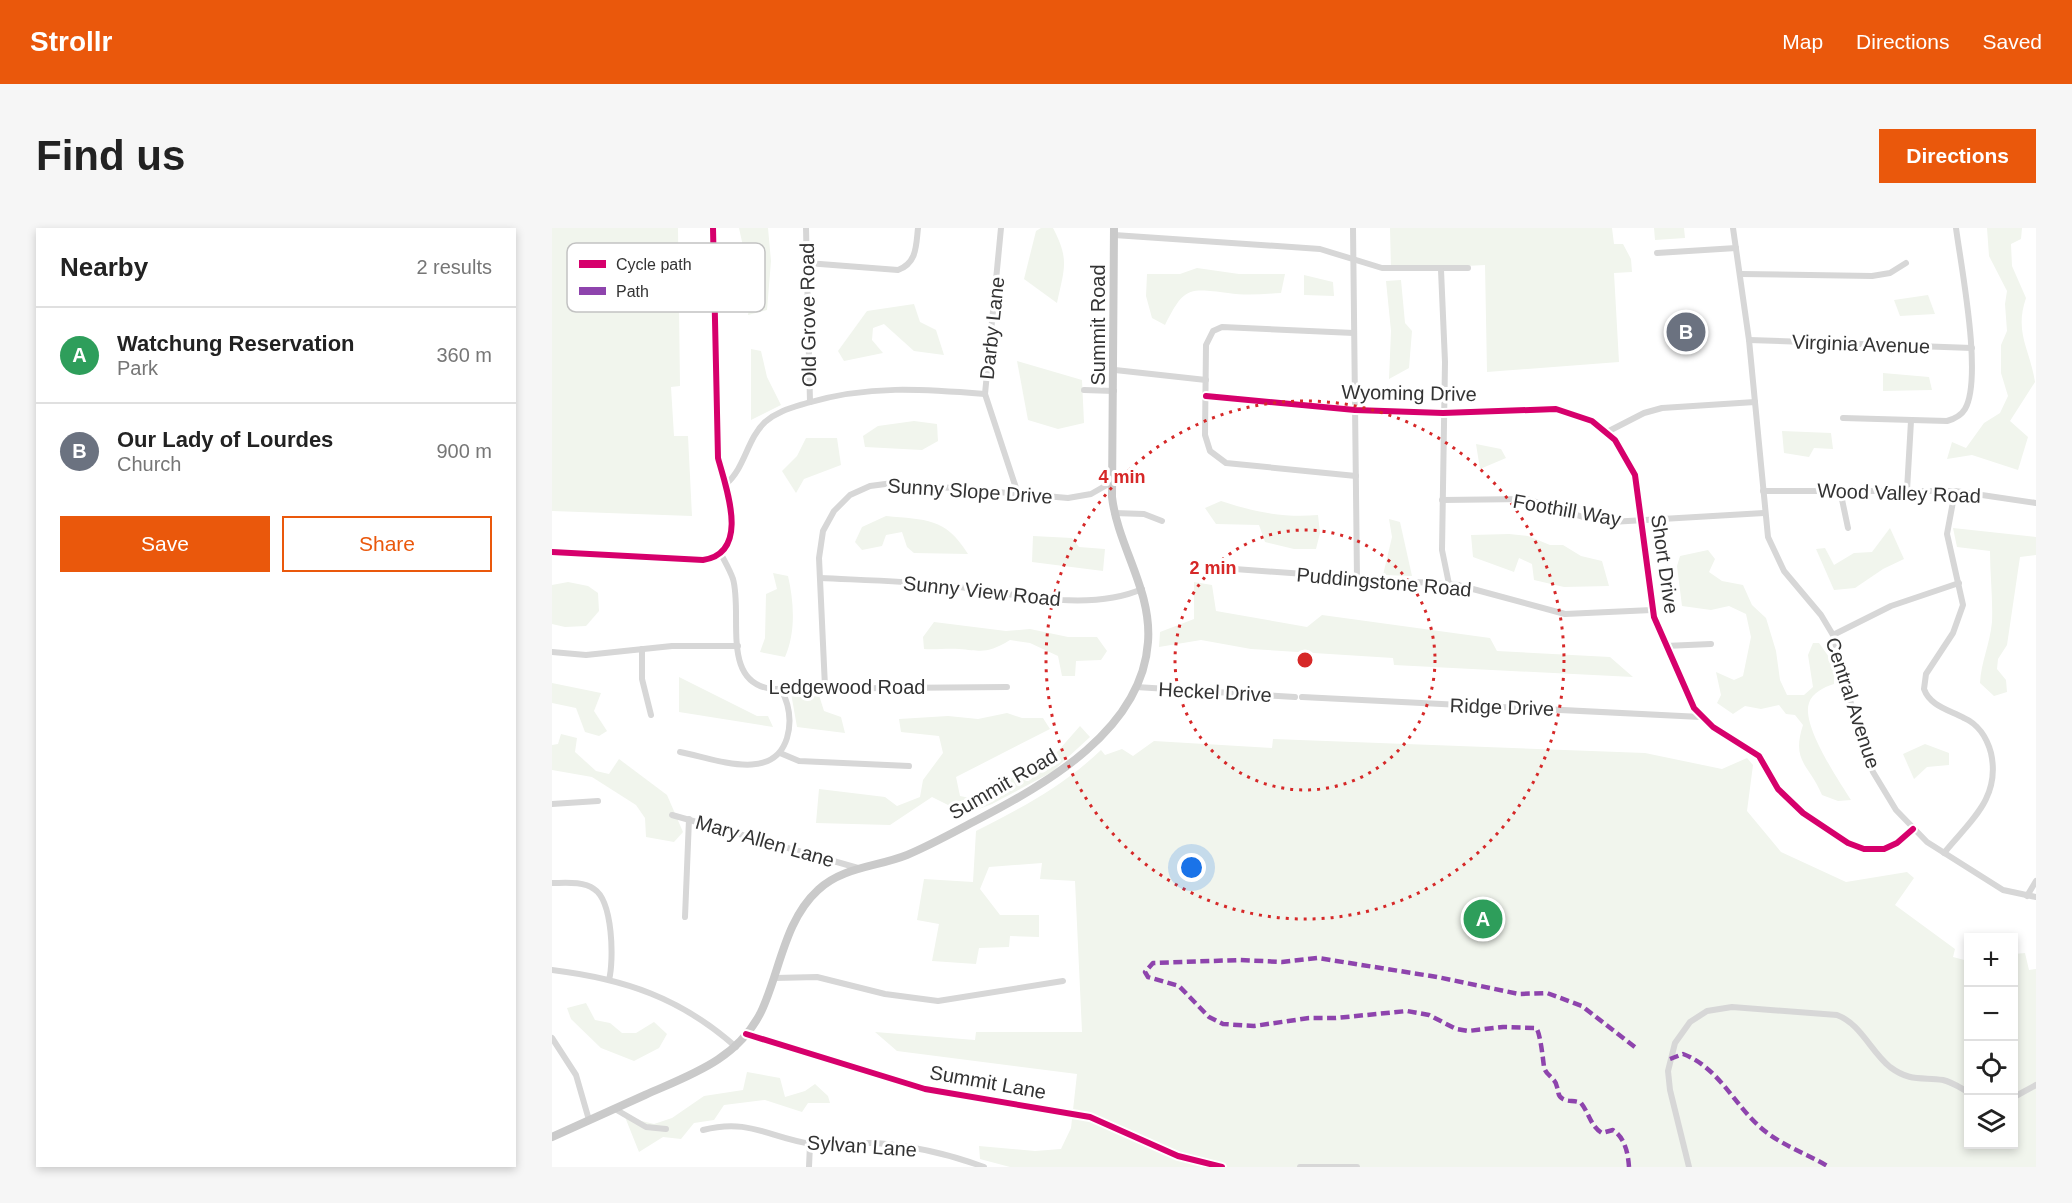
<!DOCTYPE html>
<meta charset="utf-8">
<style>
body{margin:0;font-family:Arial,sans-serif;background:#f6f6f6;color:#222}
.controls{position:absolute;right:18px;bottom:18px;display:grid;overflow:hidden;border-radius:0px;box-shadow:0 3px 9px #0003}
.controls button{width:54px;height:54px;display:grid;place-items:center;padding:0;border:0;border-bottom:2px solid #e0e0e0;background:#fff;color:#222;font:30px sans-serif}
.you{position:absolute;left:640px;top:640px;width:21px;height:21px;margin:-15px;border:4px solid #fff;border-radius:50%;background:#1a73e8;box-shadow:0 0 0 9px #1a73e833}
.badge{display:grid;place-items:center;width:39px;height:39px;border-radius:50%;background:#ea580c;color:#fff;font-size:20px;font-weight:700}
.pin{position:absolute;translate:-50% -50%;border:3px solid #fff;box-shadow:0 2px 6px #0006}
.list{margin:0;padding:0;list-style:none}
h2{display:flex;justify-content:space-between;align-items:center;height:78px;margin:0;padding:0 24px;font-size:26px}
h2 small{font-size:20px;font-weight:400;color:#767676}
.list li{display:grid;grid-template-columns:39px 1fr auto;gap:18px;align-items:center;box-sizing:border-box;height:96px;padding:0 24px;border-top:2px solid #e0e0e0}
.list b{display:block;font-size:22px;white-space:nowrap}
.list p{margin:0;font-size:20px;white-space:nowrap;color:#767676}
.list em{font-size:20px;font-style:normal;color:#767676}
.actions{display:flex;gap:12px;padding:18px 24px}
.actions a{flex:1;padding:14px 0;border:2px solid #ea580c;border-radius:0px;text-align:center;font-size:21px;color:#ea580c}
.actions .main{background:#ea580c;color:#fff}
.icon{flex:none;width:33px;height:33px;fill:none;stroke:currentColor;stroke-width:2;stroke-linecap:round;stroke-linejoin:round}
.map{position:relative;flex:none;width:1484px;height:939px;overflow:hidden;border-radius:0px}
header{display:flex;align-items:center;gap:36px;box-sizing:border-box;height:84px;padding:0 30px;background:#ea580c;color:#fff}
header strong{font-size:28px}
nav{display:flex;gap:33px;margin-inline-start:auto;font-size:21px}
.intro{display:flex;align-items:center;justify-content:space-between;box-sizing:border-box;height:144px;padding:0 36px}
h1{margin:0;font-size:42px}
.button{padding:15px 27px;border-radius:0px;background:#ea580c;color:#fff;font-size:21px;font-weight:700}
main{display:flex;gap:36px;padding:0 36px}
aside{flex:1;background:#fff;border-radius:0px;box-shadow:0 3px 9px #0003}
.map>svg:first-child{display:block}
.green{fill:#f1f5ed}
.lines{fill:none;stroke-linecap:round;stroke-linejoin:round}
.minor{stroke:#d7d7d7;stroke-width:6}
.major{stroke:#cacaca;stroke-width:8}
.quiet{stroke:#8e44ad;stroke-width:4.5;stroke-dasharray:9 4.5;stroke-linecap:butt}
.cycleway-casing{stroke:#fff;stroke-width:10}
.cycleway{stroke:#d6006c;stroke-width:6}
.ring{fill:none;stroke:#d62828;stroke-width:3;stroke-dasharray:3 6}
.labels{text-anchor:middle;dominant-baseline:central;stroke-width:6;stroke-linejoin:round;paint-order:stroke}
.street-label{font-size:20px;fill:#333;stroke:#fff}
.key{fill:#fff;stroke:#c2c2c2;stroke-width:1.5}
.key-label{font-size:16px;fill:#333}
.centre{fill:#d62828;stroke:#fff;stroke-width:3}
.ring-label{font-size:18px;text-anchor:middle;font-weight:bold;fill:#d62828;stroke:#fff;stroke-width:6;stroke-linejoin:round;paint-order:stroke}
</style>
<header>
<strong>Strollr</strong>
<nav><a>Map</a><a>Directions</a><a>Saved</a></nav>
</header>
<div class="intro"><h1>Find us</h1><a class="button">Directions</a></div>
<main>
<aside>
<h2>Nearby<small>2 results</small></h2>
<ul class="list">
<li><span class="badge" style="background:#2e9e5b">A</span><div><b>Watchung Reservation</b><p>Park</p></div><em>360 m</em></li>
<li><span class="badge" style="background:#6b7280">B</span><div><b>Our Lady of Lourdes</b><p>Church</p></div><em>900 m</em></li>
</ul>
<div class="actions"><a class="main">Save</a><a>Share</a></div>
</aside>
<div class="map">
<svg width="1484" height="939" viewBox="0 0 1484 939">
<rect width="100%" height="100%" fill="#fff"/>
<g class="green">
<polygon points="0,0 126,0 128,158 119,159 122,208 136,208 140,288 0,283"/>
<polygon points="187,0 216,0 219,33 215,82 196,87 203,35 194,32"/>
<path d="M489,0H501C518,32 512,41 505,75L472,51L484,3Z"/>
<polygon points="838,0 1060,0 1062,16 1071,16 1079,31 1080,44 1062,45 1067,134 935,144 933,37 839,42"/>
<polygon points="1102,0 1132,0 1133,10 1103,12"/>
<path d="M1435,0H1470L1469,11L1459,16L1460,38L1474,70C1462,105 1478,121 1483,154L1458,193L1476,209L1466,242L1420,227L1395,231L1400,214L1414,220L1432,195L1448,185L1456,168L1449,145V117L1455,103L1453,76L1455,63L1437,28Z"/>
<path d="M645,40L687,46H733L729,65C712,66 694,68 676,65C636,60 632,59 613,97L600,90L594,68L595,46H628Z"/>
<polygon points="752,47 781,54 782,68 752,67"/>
<polygon points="849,52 853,95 860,103 857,140 837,151 839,103 834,53"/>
<polygon points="1376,67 1383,86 1348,88 1342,72"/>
<polygon points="362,76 368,94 384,102 392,127 362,123 332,96 321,100 320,112 331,125 292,133 286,123 315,83"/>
<polygon points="199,121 209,123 215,149 229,177 199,192"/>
<polygon points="465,133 530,152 532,195 506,201 476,192"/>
<polygon points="1331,145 1377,149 1380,162 1331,163"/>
<polygon points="362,193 385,196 386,213 370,222 313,219 311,208 326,198"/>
<polygon points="1230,203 1279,205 1281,221 1262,220 1257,229 1232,225"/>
<polygon points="254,210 285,210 289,237 252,251 244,265 230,243 245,228"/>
<polygon points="924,216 949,221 954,230 928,241"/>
<path d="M669,273C702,284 732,290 766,287L768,305L764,321H742L713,314L707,297L664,296L653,280Z"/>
<path d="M334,288C374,292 393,289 416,326L362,325L355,319L350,304L334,307L330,318L310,322L303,314L310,299Z"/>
<polygon points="837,291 848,294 860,348 831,347 840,309"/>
<polygon points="1338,300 1352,331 1331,341 1303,360 1282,362 1264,321 1273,320 1282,337 1302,325 1320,324"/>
<path d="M1401,300L1484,309V327L1468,329L1455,417L1446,431L1445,441L1454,452L1455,464L1442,468L1428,455C1429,434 1438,416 1440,394C1441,371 1438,347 1438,323L1405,319Z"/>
<polygon points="957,306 976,308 998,317 1011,317 1029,328 1050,333 1057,358 1012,359 982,352 980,336 967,330 962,344 921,329 919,307"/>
<polygon points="481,308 520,310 527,319 553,321 551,343 480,334"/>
<path d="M1156,322L1163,331L1157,344L1170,353L1191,357L1200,377L1214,390L1224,423L1228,452L1235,467H1252L1261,459L1256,427L1261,415H1267L1282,436V456C1272,459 1260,465 1257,475C1249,497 1287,553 1299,572L1286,573L1270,567C1257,536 1239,534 1251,497L1243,487L1234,486L1227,477L1209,481L1193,478L1181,486L1165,475L1169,467L1164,444L1182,452L1191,448L1199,409L1194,386L1177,378L1159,382L1130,378L1125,338L1128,328Z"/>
<path d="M221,345L236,348C242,374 244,404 233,429L208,424L213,410L214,366L225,361Z"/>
<polygon points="16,354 36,358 46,365 47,383 34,398 13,399 0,396 0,357"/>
<polygon points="642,354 660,357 664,383 755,399 770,387 938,410 945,423 1058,429 1081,449 842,437 841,430 699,421 649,412 607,419 608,404 642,391"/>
<path d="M382,394L454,403L478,401L516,409H545L555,423L549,432L524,433L523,448H510L506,428L478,415L458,412C435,426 431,423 407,421C395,420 383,422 372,421L371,409Z"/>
<polygon points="127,449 205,488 216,488 221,499 127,484"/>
<polygon points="0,455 49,465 42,483 55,503 47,508 33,504 24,480 0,475"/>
<polygon points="266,464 272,483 289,489 293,505 245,499 239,465"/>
<polygon points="455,485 470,490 491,490 498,501 404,549 408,568 423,571 506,523 528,498 538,509 500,544 440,576 414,586 380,569 338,597 264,595 267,561 333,569 345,578 368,569 371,552 391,525 387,508 349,504 347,491 396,488 426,491"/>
<polygon points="9,506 25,510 23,524 44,543 57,546 67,531 115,567 131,604 122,614 94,609 93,590 84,577 40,549 0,542 0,517 6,516"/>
<path d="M721,511L1093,525L1170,541L1195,530L1201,537L1195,583L1229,624L1294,654L1355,644L1362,650L1343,677L1403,721L1401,729L1416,733V916H1462V726L1473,725L1477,742L1484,741V939H458L428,931L427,918L483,923L509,921L519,900L525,846L345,823L323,804L423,812L424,804H530L523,653L488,651L490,635L437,639L428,661L448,687H487V709L458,708L457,719L427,720L424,736L380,733L387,696L365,692L372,651L421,654L424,603C471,579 510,559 549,522L553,527L570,521L581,528L602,513L720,520Z"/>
<polygon points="1373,516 1397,525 1397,537 1375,539 1362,551 1351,526"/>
<polygon points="34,775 43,792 58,795 70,805 84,805 102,794 115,806 107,820 82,833 49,820 19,791 15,780"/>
<polygon points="195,844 228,850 233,869 253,863 263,856 276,868 278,875 256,875 250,884 213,872 172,877 162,892 142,895 129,911 111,909 87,924 73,889 102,896 120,890 152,868 191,862"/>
</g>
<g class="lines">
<g class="minor">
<polyline points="254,0 258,174"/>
<polyline points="449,0 433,166 466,266"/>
<polyline points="801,0 805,351"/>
<polyline points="1181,0 1197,112 1216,309 1232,343 1269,387 1281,407 1307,506 1321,544 1344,582 1375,614 1451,662 1484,669"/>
<polyline points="562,7 768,21 830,40 916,40"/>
<polyline points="1105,25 1184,20"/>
<path d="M255,35L346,42C365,35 364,18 366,0"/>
<polyline points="889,42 893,134 890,322 897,356"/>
<polyline points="1189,46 1320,48 1338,45 1354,35"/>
<polyline points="802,105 670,99 661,103 654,117 653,207 658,223 674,235 804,248"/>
<polyline points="1197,112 1420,120"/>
<polyline points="563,142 654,152"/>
<polyline points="532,162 562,163"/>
<polyline points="654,168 803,182 891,185 1004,181 1040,193 1063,212 1083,247 1102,389 1142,480 1161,499 1207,528 1226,561 1251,585 1296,615 1312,621 1332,621 1345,615 1361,601"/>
<path d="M1291,190L1395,193C1402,191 1409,188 1413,181C1431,150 1409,38 1404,0"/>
<polyline points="1055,204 1092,185 1110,180 1203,174"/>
<path d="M174,256C193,240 195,211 213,194C226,183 239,180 255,175C316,157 370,161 433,166"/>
<polyline points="1288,262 1296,300"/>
<polyline points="1355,262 1359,193"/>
<polyline points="1211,263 1403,263 1484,275"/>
<polyline points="890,272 975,271 1031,289 1059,294 1212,285"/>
<polyline points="562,285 592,286 610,293"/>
<path d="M0,324L151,332C199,325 174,260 166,230L161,0"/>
<path d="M169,326C173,334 178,342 181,351C191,386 168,456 221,461L455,459"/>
<polyline points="669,340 906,357 1013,386 1100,382"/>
<path d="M268,350C309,352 350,353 391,357C451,363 534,386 590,361"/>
<polyline points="1281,407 1339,378 1407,355"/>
<polyline points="1113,418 1159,416"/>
<polyline points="90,421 90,451 99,487"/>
<polyline points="0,424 34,427 120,418 186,418"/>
<polyline points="273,459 267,330 271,303 282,283 298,267 318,258 341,255 516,270 539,266 560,254"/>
<polyline points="584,459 743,469"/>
<polyline points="750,469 1149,489"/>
<path d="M128,524C161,530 221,556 235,510C240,493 237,476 229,461"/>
<polyline points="228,525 247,533 357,538"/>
<polyline points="0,576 46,573"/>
<polyline points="120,587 306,640"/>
<path d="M1392,625C1418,593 1449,570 1439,525C1435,510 1426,496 1412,490C1397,482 1378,478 1372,461L1374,446L1401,405L1411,377L1395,306L1403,263"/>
<path d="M0,655C13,655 31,653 42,661C61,673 62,732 57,752"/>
<polyline points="1475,668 1484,653"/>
<polyline points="133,689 137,591"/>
<path d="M0,742C73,751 129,770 184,819"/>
<polyline points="223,750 265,749 333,766 386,773 511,753"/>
<polyline points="194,806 373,861 538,889 626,928 670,939"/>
<polyline points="0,810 24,847 37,892"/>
<polyline points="1462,869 1484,857"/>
<polyline points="63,881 94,899 114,901"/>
<path d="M151,902C198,890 217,910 260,916C281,919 303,914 324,915C362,918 397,926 432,939"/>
<polyline points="257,939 258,916"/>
<polyline points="748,939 805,939"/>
<path d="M1137,939L1118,862L1116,843L1123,815L1138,794L1155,783L1180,779L1285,787C1309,796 1319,824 1338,839C1358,854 1370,849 1391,852C1400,854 1409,860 1416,864"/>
</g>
<path class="major" d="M0,909C31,895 62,881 93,867C138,847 185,832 209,784C228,744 232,693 266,662C290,639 325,639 355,627C379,617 402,604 425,592C494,556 590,502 596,414C600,362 566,319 560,269L562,0"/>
<g class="quiet">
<path d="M1118,831L1131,826C1166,839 1182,876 1208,899C1228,917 1254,925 1277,939"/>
<path d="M1077,939C1076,925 1073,910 1061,902L1050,905C1039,899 1037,885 1029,875C1023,872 1016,874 1011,871C1005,868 1007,864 1005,859C1004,850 994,848 992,839C991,831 988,803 984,800L951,799L916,803L904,801L877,787L855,783L784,790H757L702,798L671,796L657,789L627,758L596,749L593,744L601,735L688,732L730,734L766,730L885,749L967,766L995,765L1030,778L1084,820"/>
</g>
<defs>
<g id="cycleway">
<polyline points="654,168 803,182 891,185 1004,181 1040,193 1063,212 1083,247 1102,389 1142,480 1161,499 1207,528 1226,561 1251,585 1296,615 1312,621 1332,621 1345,615 1361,601"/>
<path d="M0,324L151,332C199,325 174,260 166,230L161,0"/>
<polyline points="194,806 373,861 538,889 626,928 670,939"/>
</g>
</defs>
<use href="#cycleway" class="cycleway-casing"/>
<use href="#cycleway" class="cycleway"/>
</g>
<g class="ring">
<circle cx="753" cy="432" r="130"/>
<circle cx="753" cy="432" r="259"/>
</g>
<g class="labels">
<g class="street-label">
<text transform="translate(256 87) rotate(-91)">Old Grove Road</text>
<text transform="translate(546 97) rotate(-90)">Summit Road</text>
<text transform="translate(440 100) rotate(-84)">Darby Lane</text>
<text transform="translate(1309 116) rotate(2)">Virginia Avenue</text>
<text transform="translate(857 165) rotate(1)">Wyoming Drive</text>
<text transform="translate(418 263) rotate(4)">Sunny Slope Drive</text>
<text transform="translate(1347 265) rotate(2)">Wood Valley Road</text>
<text transform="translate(1015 282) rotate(10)">Foothill Way</text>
<text transform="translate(1113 336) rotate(82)">Short Drive</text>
<text transform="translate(832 354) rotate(5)">Puddingstone Road</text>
<text transform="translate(430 363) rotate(6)">Sunny View Road</text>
<text x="295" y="459">Ledgewood Road</text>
<text transform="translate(663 464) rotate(3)">Heckel Drive</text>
<text transform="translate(1301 475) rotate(72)">Central Avenue</text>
<text transform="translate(950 479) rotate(2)">Ridge Drive</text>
<text transform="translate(451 556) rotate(-30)">Summit Road</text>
<text transform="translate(213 613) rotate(16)">Mary Allen Lane</text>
<text transform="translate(436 854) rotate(10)">Summit Lane</text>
<text transform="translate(310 918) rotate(4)">Sylvan Lane</text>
</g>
</g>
<rect x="15" y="15" width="198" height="69" rx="9" class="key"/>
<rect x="27" y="32" width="27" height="8" fill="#d6006c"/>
<rect x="27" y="59" width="27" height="8" fill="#8e44ad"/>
<g class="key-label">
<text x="64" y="42">Cycle path</text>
<text x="64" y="69">Path</text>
</g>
<circle cx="753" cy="432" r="9" class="centre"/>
<g class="ring-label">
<text x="570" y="255">4 min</text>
<text x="661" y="346">2 min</text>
</g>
</svg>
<div class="controls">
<button>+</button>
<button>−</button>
<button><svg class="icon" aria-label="locate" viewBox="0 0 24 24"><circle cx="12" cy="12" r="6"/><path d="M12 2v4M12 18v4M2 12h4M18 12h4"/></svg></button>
<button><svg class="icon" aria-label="layers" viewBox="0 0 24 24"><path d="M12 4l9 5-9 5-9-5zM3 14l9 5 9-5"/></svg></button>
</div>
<div class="you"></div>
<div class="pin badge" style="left:931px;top:691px;background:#2e9e5b">A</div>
<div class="pin badge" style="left:1134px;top:104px;background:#6b7280">B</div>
</div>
</main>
